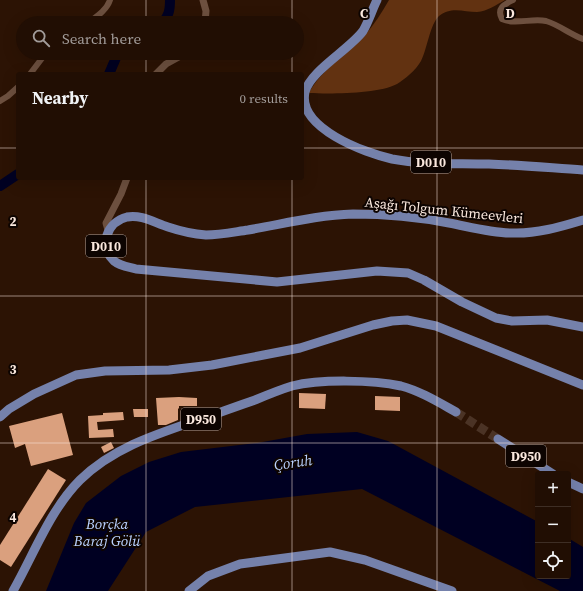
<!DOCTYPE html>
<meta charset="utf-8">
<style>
body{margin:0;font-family:"Source Serif 4",serif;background:#2d1c12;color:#f1f3f6}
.controls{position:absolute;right:12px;bottom:12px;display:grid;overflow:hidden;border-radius:4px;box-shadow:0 4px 16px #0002}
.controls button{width:36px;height:36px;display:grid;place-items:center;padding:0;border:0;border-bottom:1px solid #3e2e25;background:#210e03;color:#f1f3f6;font:20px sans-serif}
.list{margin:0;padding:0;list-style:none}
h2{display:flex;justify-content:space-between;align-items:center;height:52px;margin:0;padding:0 16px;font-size:17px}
h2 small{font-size:13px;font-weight:400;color:#a29c9a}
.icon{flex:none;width:22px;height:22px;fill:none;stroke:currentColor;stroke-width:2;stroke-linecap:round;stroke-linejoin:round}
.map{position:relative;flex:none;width:583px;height:591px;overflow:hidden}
.search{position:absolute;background:#210e03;box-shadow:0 4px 16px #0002;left:16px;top:16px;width:288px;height:44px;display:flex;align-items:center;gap:10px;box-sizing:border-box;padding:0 14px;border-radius:22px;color:#a29c9a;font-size:15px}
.panel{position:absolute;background:#210e03;box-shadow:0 4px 16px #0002;left:16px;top:72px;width:288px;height:108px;border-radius:4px}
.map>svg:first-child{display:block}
.forest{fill:#623211}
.water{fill:#002}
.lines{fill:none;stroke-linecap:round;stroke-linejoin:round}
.river{stroke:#002;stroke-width:10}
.building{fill:#daa07e}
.primary-tunnel{stroke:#4b3325;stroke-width:9;stroke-dasharray:9 4.5;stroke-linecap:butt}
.minor{stroke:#6d503f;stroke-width:6}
.tertiary{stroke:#6d503f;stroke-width:7}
.primary{stroke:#7581ab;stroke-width:9}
.grid{fill:none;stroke:#fae8de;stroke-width:1;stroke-opacity:0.55}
.labels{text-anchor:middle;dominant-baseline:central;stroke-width:4;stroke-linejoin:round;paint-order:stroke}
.shield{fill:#0d0401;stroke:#b3a49c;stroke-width:1}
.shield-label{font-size:13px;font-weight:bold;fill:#fae8de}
.street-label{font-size:14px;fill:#fae8de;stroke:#0d0401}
.water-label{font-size:15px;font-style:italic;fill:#bad2ff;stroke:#0d0401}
.grid-label{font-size:13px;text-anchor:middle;font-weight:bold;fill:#fae8de;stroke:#0d0401;stroke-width:4;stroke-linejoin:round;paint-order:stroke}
</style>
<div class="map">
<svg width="583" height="591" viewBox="0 0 583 591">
<rect width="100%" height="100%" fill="#2c1304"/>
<path class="forest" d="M389,0H505C496,5 488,11 477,12C464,12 451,6 439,16C430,24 427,50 421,61C416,70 405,79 397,84C379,94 330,94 309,93C321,70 346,55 364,36C374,25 382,12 389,0Z"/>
<polygon class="water" points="357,432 388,441 538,522 538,576 568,576 568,538 583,547 583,591 560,591 362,489 195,507 146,532 108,591 46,591 74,523 86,503 121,476 149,462 181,452 257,443 307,434"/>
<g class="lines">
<g class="river">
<path d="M162,23C169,16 170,10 170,0"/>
<polyline points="109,74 118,53"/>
<polyline points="0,186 18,174"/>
</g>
</g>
<g class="building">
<polygon points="299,393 326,394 325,409 299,408"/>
<polygon points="375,396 400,397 400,411 375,410"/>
<polygon points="179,397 197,398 197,406 179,406 179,408 178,409 178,420 166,425 158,425 156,398"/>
<polygon points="133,409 148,409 148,417 134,417"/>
<polygon points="123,412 124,420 97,422 98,430 113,429 114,437 89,438 88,416 103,415 103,413"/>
<polygon points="62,413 73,455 31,466 25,444 15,448 9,426"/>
<polygon points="111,442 114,448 104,453 101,447"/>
<polygon points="48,469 66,480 11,567 0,560 0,545"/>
</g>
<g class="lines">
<polyline class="primary-tunnel" points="456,412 498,439"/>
<g class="minor">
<path d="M513,0C505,4 496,8 502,19C515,25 532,18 546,21C559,25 570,34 583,39"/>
<path d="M88,23C96,17 107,10 110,0"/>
<polyline points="30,74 46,53"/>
<polyline points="0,101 8,96 18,87"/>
</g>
<g class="tertiary">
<polyline points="203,0 206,11 205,23"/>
<polyline points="156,74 166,64 186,53"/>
<polyline points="108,230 106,223 121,194 127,178"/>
</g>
<g class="primary">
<path d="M377,0C372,10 369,21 363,31C350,49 310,71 305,92C297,128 365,153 392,159C423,165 457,163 489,164C520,165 552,168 583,170"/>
<path d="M583,220C560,227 536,234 512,233C491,233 470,227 449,223C418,217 385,214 353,214C317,215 283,224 248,230C234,232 220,235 206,235C193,234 180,231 168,227C155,223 141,214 127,217C107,222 98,246 114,261C120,266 129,267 136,269L277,282L377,271L408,273L424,280L462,302L496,318L512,321L547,320L583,327"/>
<polyline points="0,417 9,409 34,394 76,375 105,371 169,370 212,365 300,348 373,325 392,321 407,320 436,326 583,385"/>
<polyline points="498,439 553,474"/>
<polyline points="568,482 583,489"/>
<path d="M13,591C34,554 50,510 80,480C114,447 157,434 201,419C219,413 237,406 255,400C267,395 279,390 292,386C320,379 373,380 401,386C420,391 438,402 456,412"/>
<polyline points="189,591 208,576 240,564 330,552 365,560 452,591"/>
</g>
</g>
<path class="grid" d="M146,0V23M292,0V23M437,0V591M146,53V74M292,53V74M0,148H18M302,148H583M146,178V591M292,178V591M0,296H583M0,443H583"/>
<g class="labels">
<g class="shield">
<rect x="411" y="151" width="40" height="22" rx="3"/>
<rect x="86" y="235" width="40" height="22" rx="3"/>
<rect x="181" y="408" width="40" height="22" rx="3"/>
<rect x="506" y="445" width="40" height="22" rx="3"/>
</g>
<g class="shield-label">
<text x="431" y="162">D010</text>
<text x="106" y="246">D010</text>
<text x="201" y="419">D950</text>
<text x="526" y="456">D950</text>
</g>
<g class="street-label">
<text transform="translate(444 210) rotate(6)">Aşağı Tolgum Kümeevleri</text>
</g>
<g class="water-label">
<text transform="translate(293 462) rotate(-8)">Çoruh</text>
<text x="107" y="523">Borçka<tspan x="107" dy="17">Baraj Gölü</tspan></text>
</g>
</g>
<g class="grid-label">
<text x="364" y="18">C</text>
<text x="510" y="18">D</text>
<text x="13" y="226">2</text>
<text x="13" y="374">3</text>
<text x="13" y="522">4</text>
</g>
</svg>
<div class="controls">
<button>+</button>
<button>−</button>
<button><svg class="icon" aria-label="locate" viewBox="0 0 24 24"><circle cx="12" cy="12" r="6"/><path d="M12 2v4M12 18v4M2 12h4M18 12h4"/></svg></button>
</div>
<div class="search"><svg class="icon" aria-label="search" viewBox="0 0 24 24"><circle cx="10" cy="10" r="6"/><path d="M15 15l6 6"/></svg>Search here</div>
<section class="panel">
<h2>Nearby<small>0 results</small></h2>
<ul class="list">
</ul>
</section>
</div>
